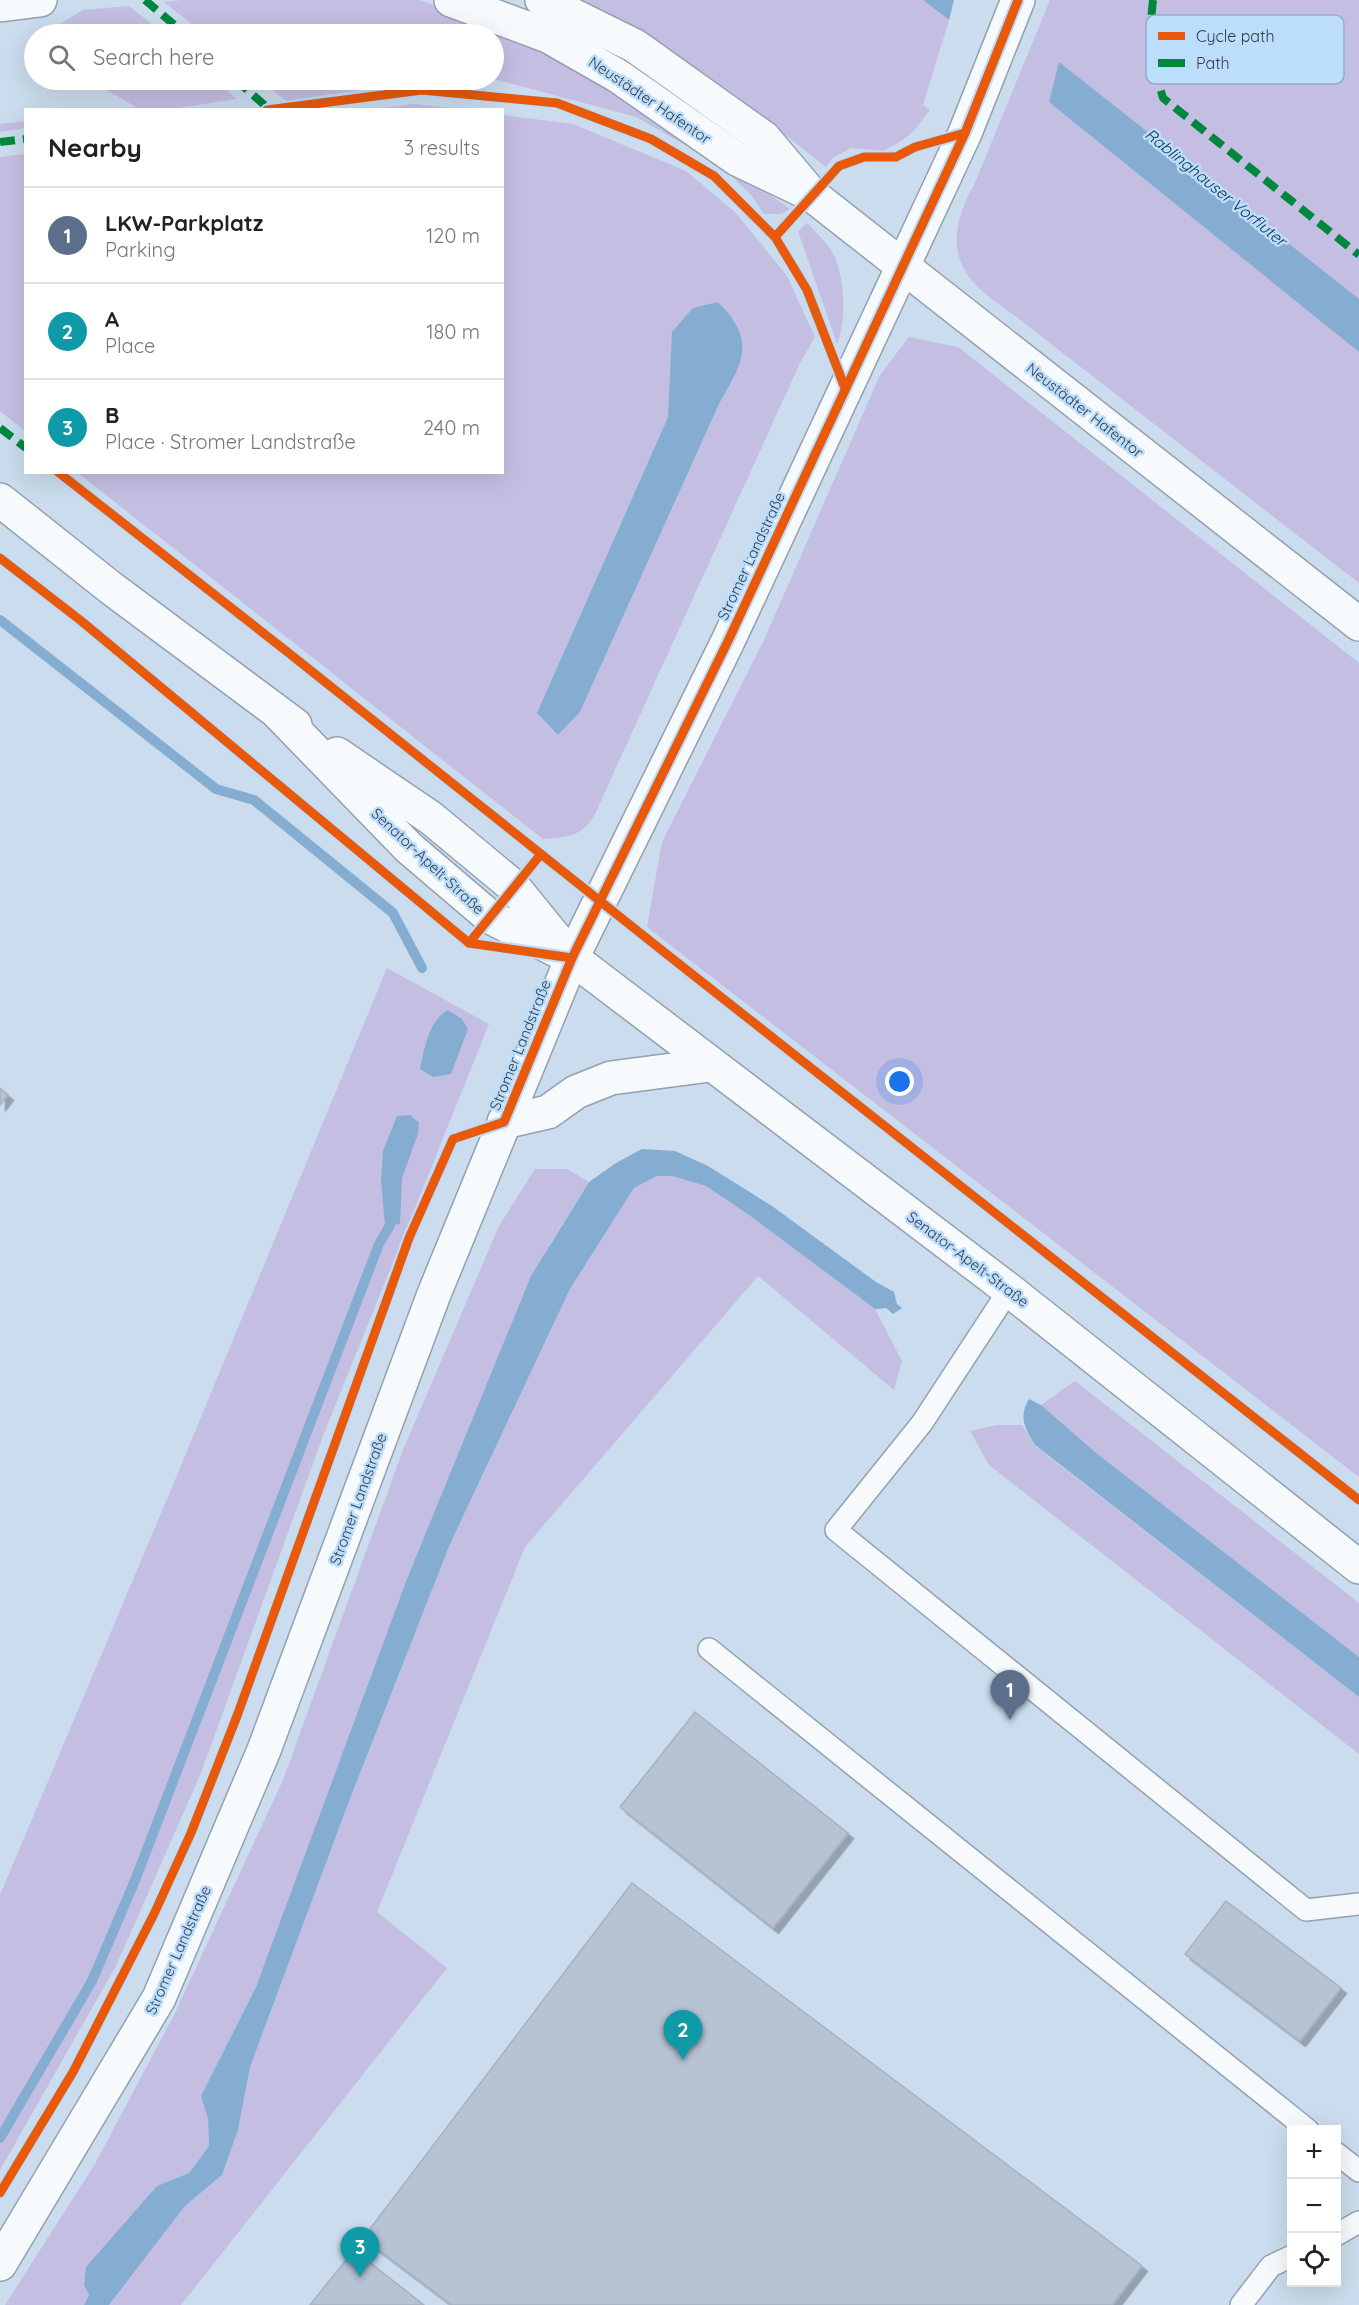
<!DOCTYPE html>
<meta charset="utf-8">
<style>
body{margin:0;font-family:Quicksand,sans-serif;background:#f2f2f2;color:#222}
.controls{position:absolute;right:18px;bottom:18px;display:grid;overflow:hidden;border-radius:0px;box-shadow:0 6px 24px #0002}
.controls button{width:54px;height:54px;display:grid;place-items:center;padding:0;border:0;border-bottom:2px solid #e0e0e0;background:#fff;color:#222;font:30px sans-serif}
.you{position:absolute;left:900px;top:1082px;width:21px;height:21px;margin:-15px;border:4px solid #fff;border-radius:50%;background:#1a73e8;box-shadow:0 0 0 9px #1a73e833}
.badge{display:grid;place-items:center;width:39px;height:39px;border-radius:50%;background:#1a73e8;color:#fff;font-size:20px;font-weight:700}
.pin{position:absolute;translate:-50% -50px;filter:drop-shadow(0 2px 3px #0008)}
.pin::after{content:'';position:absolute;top:32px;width:21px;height:18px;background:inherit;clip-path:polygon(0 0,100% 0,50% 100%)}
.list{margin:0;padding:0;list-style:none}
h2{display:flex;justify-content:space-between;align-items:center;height:78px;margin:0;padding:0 24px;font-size:26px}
h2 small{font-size:20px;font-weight:400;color:#767676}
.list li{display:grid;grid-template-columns:39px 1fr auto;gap:18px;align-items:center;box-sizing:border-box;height:96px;padding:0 24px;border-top:2px solid #e0e0e0}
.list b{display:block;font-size:22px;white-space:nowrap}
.list p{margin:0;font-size:20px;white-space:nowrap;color:#767676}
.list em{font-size:20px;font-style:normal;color:#767676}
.icon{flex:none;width:33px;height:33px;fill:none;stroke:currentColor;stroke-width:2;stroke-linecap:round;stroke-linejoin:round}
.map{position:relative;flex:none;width:1359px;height:2305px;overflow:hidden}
.search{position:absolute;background:#fff;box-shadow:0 6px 24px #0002;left:24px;top:24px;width:480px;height:66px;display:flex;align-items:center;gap:15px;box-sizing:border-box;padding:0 21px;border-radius:33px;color:#767676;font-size:22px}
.panel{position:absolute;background:#fff;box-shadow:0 6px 24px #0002;left:24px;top:108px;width:480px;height:366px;border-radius:0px}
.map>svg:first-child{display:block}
.green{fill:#c4bee3;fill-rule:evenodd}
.water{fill:#85add2}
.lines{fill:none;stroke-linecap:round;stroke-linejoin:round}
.stream{stroke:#85add2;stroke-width:10}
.building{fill:#b7c3d5;stroke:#a7b1bf;stroke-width:1.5;filter:url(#shadow)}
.service-casing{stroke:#93a1ae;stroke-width:24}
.minor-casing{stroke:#93a1ae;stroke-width:36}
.tertiary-casing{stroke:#93a1ae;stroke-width:36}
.service{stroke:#f7fafc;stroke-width:21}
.minor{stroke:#f7fafc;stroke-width:33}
.tertiary{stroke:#f7fafc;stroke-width:33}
.quiet{stroke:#00873e;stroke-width:8;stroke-dasharray:15 8;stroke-linecap:butt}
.cycleway-casing{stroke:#bcddfb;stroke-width:13}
.cycleway{stroke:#e8590c;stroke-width:9}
.labels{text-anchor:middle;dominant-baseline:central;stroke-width:5;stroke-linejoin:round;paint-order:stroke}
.street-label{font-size:15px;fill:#303c49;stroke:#bcddfb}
.water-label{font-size:16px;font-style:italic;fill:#062d4c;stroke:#bcddfb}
.key{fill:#bcddfb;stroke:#92adc6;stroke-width:1.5}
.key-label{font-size:16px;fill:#303c49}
</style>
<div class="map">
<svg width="1359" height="2305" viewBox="0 0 1359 2305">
<defs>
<filter id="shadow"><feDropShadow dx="5.5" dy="5.5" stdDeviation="0" flood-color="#0004"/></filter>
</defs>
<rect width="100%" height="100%" fill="#cadced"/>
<g class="green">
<polygon points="182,0 419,0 463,15 529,40 628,94 790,209 781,214 764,214 752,196 720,165 636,117 494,79 494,34 204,34 164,2"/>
<polygon points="580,0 923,0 949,20 923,105 930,110 912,133 898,143 883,151 851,148 833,158 826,167 727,89 658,42"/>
<path d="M1050,0H1359V583L1015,316C1002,306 986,296 975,284C946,253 956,217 974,185Z"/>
<polygon points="129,6 164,34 43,34 83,10"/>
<polygon points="89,80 215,80 237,99 171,109 121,109 136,107"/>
<polygon points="260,80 477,80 414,82 286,101"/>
<polygon points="414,104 459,109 375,109"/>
<path d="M503,115L573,124L686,171L736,213L787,276L815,337L800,363L595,814C582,837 568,837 543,839L78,473L502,472ZM735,375L719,404L580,712L558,735L537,713L668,417Z"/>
<polygon points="25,121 25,128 0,132 0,124"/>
<polygon points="25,154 26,154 25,431 0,411 0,157"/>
<path d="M807,223C815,232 826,241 832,252C845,274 847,321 837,344L798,231Z"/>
<polygon points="909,337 958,347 1359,663 1359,1477 647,927 662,842 764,640 880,375"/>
<polygon points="387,968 489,1024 323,1436 201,1773 116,1966 0,2170 0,1895 170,1492"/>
<polygon points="535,1169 567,1169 589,1182 551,1242 256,1987 201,2096 208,2119 209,2146 189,2173 157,2186 84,2305 5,2305 95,2164 175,2013 283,1780 403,1450 499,1226"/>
<polygon points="657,1176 672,1176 706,1186 749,1215 875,1309 902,1361 894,1390 758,1276 525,1547 377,1912 447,1968 181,2305 109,2305 185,2206 222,2175 238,2130 250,2067 348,1804 450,1544 570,1289 634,1188"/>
<polygon points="1075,1381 1359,1603 1359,1657 1095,1452 1041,1405"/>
<polygon points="997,1425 1022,1425 1035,1446 1359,1697 1359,1754 989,1465 970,1431"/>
</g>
<g class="water">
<polygon points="923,0 954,0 949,20"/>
<polygon points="1059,62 1359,299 1359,352 1049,102"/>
<path d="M718,302C757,341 743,362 719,404L580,712L558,735L537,713L668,417L672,332L693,308Z"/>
<path d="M448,1010L462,1019L468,1029L451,1074L433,1077L420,1069C425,1047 428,1022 448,1010Z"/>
<polygon points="410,1115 419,1123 418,1134 402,1178 400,1224 385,1226 381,1180 383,1151 397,1116"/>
<polygon points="642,1149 675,1151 708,1166 772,1206 876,1282 894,1292 897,1304 902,1308 893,1314 886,1308 875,1309 749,1215 706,1186 672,1176 657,1176 634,1188 570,1289 450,1544 348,1804 250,2067 238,2130 222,2175 185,2206 109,2305 84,2305 89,2295 84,2285 86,2267 157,2186 189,2173 209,2146 208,2119 201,2096 256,1987 407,1579 531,1276 589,1182 616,1163"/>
<path d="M1029,1399L1041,1405L1095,1452L1359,1657V1697L1035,1445C1025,1429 1018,1417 1029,1399Z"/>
</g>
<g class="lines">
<g class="stream">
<polyline points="0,620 216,789 254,800 393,913 422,968"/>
<polyline points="0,2138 92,1981 136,1878 379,1244 390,1225 391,1211"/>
</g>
</g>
<g class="building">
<polygon points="0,1088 8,1095 0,1105"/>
<polygon points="695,1712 848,1833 773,1928 620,1807"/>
<polygon points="632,1883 1142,2266 1112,2305 452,2305 363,2238"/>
<polygon points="1226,1901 1341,1988 1300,2041 1185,1954"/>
<polygon points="354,2250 424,2305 310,2305"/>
</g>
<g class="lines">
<defs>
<g id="service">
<polyline points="1009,1290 922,1423 836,1530 1306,1910 1359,1904"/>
<polyline points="709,1649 1308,2130"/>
<polyline points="1336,2153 1359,2171"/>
<polyline points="1336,2235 1359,2222"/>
<polyline points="1241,2305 1271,2266 1292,2256"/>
</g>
<g id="minor">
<polyline points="451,0 548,36 618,76 737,159 802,190"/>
<polyline points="542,0 635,46 764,138 812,195 1359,624"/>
<polyline points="0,5 40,0"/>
<polyline points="572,958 728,641 965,133 1018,0"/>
</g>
<g id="tertiary">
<polyline points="0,500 111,588 295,725"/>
<polyline points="278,713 409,848 490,917 572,958 1009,1290 1359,1567"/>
<polyline points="337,754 431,818 513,886 565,950"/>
<polyline points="504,1122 548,1112 576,1092 611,1078 710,1065"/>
<polyline points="0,2264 159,1998 264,1750 434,1294 572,958"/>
</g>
</defs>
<use href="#service" class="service-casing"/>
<use href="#minor" class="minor-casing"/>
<use href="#tertiary" class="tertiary-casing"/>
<use href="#service" class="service"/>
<use href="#minor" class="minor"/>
<use href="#tertiary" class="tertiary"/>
<g class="quiet">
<polyline points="145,0 185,34"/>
<polyline points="1153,0 1151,20 1152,60 1163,98 1359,255"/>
<polyline points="236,80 269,109"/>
<polyline points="0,142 26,139"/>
<polyline points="0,428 26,448"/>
</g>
<defs>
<g id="cycleway">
<polyline points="267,110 422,90 557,103 651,139 714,176 775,237 807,290 845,388"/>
<polyline points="775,237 839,166 864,157 896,157 915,147 965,133"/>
<polyline points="58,472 290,654 664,952 1359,1500"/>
<polyline points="0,558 80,620 469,943 572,958"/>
<polyline points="469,943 541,854"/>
<polyline points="0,2193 73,2072 154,1914 191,1833 237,1716 409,1238 453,1139 504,1122 572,958 728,641 965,133 1018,0"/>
</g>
</defs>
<use href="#cycleway" class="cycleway-casing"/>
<use href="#cycleway" class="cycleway"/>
</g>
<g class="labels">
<g class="street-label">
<text transform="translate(650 100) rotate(34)">Neustädter Hafentor</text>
<text transform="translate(1085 410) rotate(38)">Neustädter Hafentor</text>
<text transform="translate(751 556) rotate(-65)">Stromer Landstraße</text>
<text transform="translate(428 861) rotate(43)">Senator-Apelt-Straße</text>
<text transform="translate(520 1045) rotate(-68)">Stromer Landstraße</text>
<text transform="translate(968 1259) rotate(37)">Senator-Apelt-Straße</text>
<text transform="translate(358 1499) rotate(-70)">Stromer Landstraße</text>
<text transform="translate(178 1950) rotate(-66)">Stromer Landstraße</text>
</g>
<g class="water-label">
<text transform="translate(1216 187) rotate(39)">Rablinghauser Vorfluter</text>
</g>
</g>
<rect x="1146" y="15" width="198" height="69" rx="9" class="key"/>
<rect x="1158" y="32" width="27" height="8" fill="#e8590c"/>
<rect x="1158" y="59" width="27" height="8" fill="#00873e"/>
<g class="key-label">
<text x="1196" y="42">Cycle path</text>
<text x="1196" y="69">Path</text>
</g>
</svg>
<div class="controls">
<button>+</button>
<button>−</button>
<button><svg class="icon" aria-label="locate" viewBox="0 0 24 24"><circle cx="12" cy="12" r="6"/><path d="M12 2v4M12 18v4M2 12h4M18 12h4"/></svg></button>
</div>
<div class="you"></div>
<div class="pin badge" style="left:1010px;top:1720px;background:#5c6f8a">1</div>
<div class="pin badge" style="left:683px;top:2060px;background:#0f9aa8">2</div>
<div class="pin badge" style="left:360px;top:2277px;background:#0f9aa8">3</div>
<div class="search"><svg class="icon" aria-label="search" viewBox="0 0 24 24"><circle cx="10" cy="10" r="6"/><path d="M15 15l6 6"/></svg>Search here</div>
<section class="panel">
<h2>Nearby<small>3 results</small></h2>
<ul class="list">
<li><span class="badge" style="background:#5c6f8a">1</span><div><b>LKW-Parkplatz</b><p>Parking</p></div><em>120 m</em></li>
<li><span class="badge" style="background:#0f9aa8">2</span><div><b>A</b><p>Place</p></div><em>180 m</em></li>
<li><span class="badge" style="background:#0f9aa8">3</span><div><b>B</b><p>Place · Stromer Landstraße</p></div><em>240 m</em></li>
</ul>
</section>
</div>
